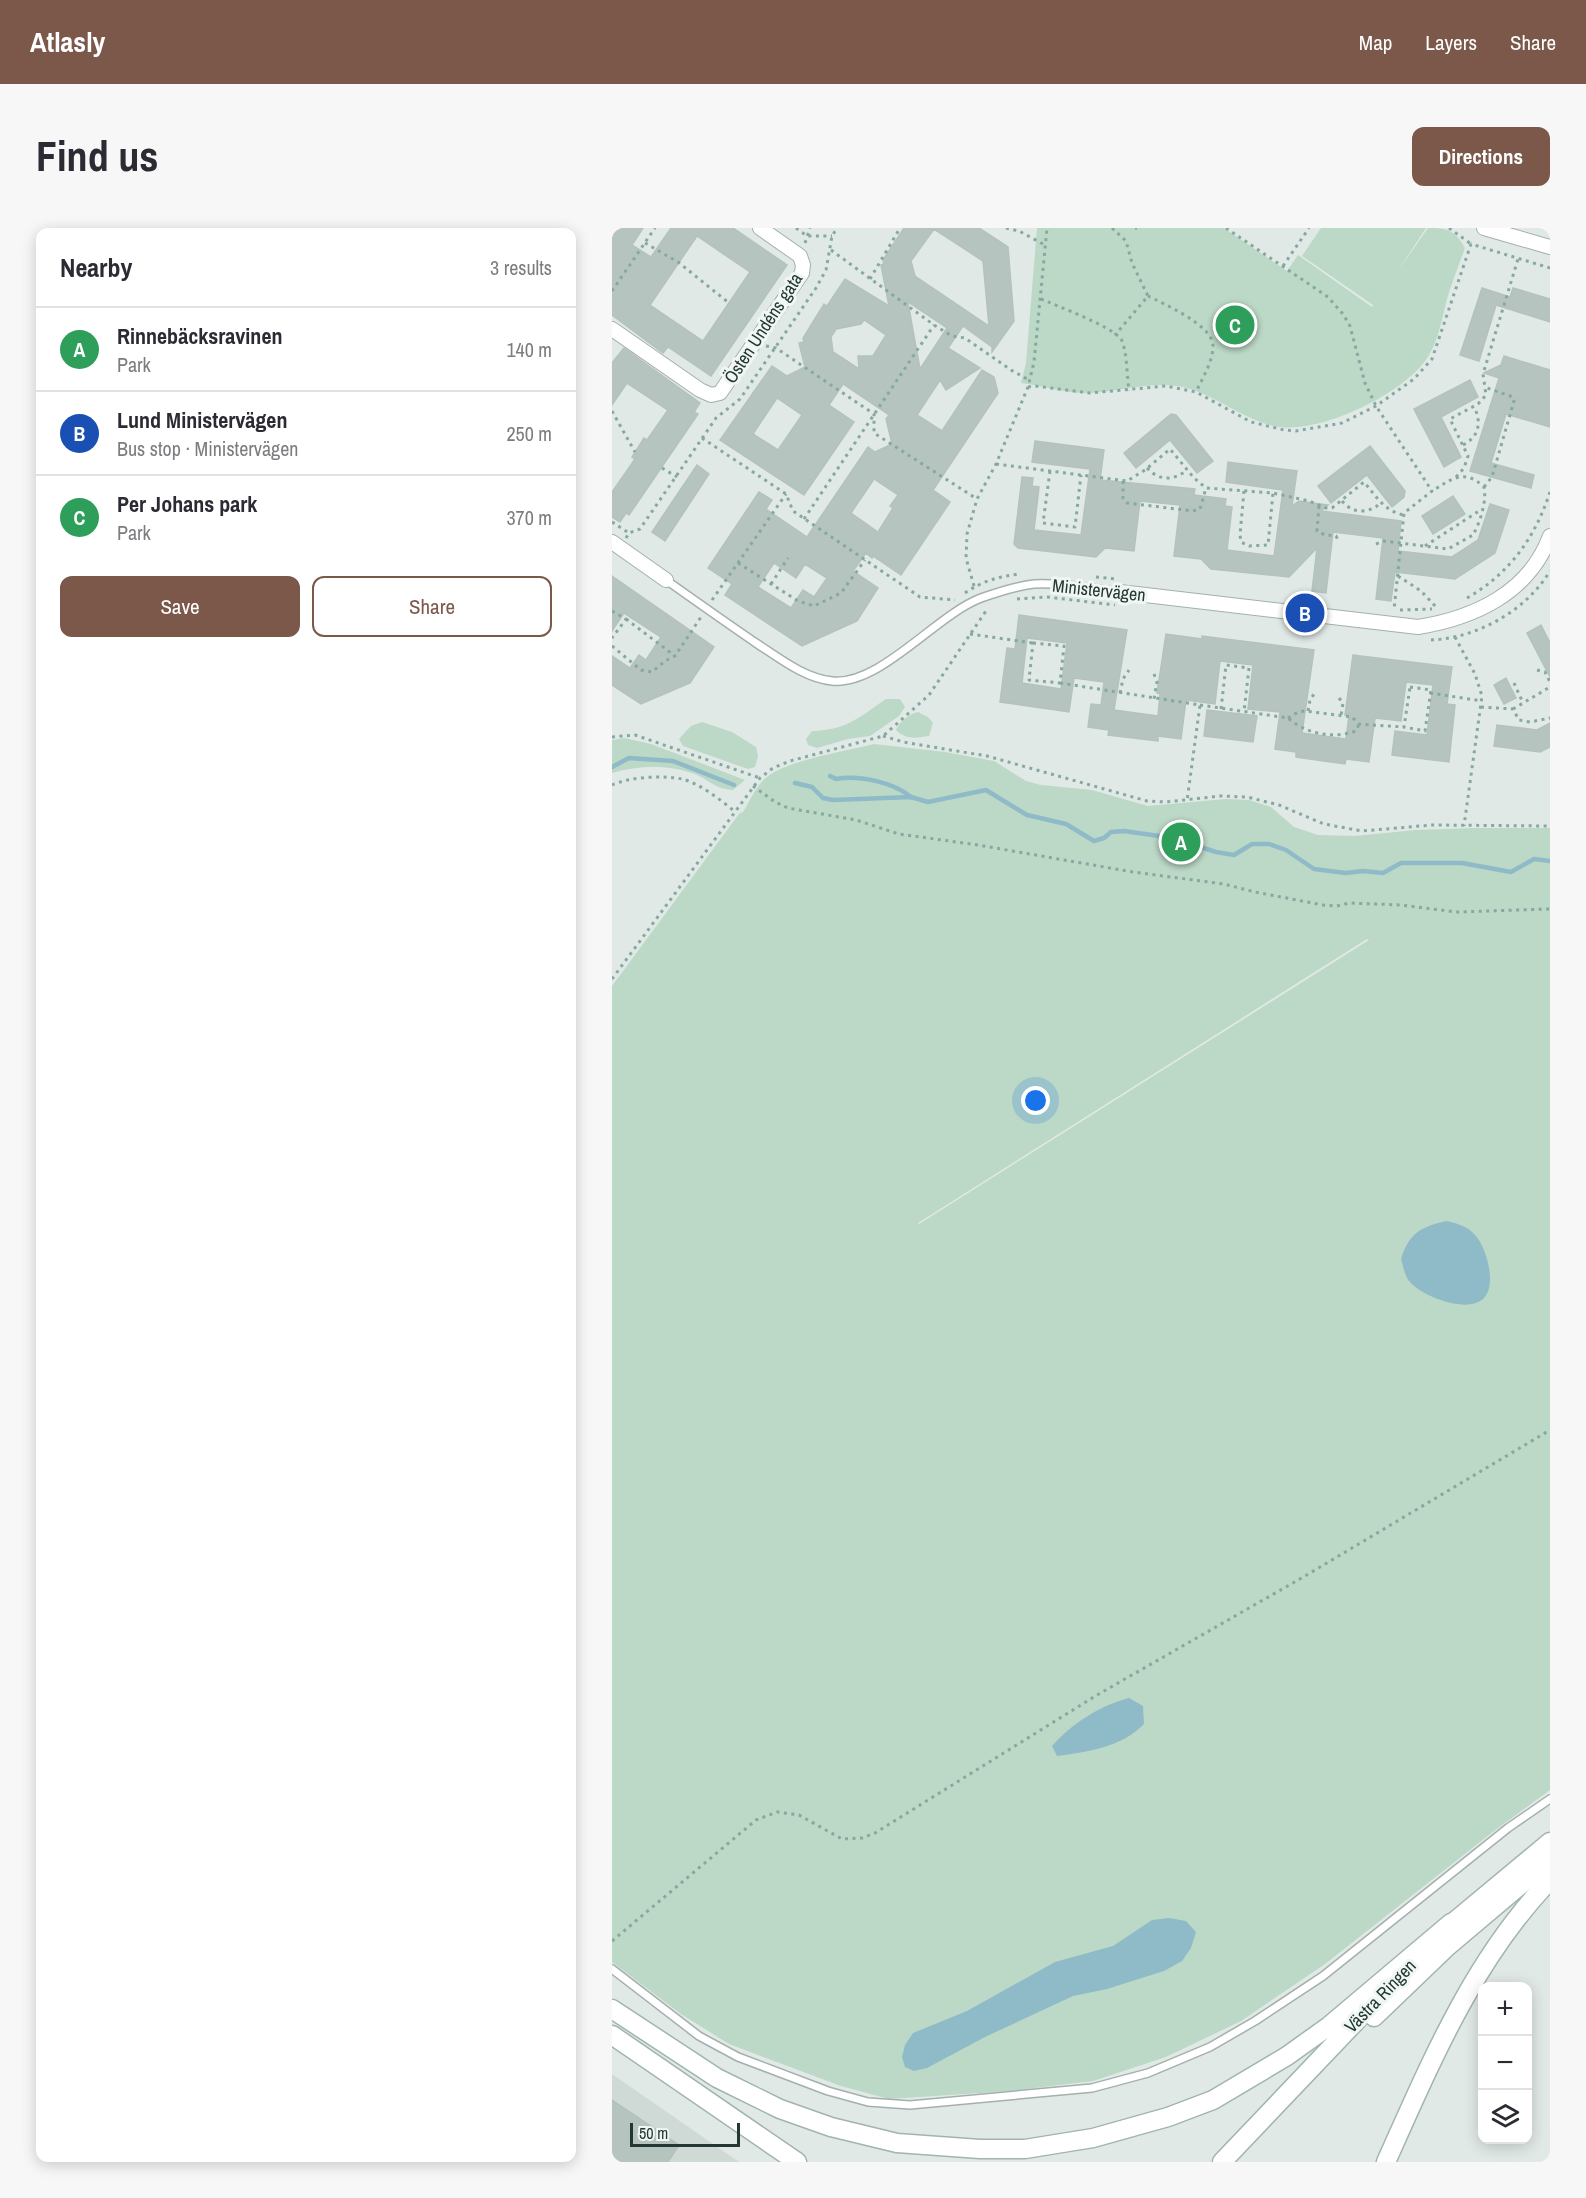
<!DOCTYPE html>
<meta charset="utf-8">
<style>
body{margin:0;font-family:"Archivo Narrow",sans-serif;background:#f7f7f7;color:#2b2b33}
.controls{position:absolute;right:18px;bottom:18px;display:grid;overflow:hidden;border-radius:12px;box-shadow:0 3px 15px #0003}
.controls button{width:54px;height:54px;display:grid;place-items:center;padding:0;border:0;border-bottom:2px solid #e1e1e2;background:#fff;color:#2b2b33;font:30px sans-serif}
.scale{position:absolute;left:18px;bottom:15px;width:110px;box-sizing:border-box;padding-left:6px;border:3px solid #233834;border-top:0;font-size:16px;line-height:21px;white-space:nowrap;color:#233834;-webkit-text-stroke:4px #f0f6f4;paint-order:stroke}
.you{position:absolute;left:424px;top:873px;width:21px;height:21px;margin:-15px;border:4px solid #fff;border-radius:50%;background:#1a73e8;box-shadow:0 0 0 9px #1a73e833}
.badge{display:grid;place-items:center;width:39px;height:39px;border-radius:50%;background:#7c584b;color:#fff;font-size:20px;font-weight:700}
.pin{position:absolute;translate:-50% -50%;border:3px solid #fff;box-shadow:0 2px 6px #0006}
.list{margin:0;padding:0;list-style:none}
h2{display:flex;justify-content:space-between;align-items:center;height:78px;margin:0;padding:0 24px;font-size:26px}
h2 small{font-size:20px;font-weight:400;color:#7c7c81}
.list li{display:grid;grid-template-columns:39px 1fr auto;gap:18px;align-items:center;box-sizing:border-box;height:84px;padding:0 24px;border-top:2px solid #e1e1e2}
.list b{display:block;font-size:22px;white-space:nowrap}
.list p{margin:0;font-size:20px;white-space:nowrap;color:#7c7c81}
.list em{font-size:20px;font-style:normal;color:#7c7c81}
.actions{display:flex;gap:12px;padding:18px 24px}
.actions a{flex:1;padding:14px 0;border:2px solid #7c584b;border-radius:12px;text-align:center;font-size:21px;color:#7c584b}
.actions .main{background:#7c584b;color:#fff}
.icon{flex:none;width:33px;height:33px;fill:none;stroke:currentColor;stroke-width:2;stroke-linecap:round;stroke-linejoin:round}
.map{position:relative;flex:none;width:938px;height:1934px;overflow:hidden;border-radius:12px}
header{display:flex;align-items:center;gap:36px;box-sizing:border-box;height:84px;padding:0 30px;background:#7c584b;color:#fff}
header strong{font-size:28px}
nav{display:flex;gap:33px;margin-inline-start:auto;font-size:21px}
.intro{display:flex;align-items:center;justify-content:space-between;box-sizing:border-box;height:144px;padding:0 36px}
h1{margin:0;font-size:42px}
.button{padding:15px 27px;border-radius:12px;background:#7c584b;color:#fff;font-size:21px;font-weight:700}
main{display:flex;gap:36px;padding:0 36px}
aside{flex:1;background:#fff;border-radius:12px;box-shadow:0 3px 15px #0003}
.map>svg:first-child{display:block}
.built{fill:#cfd9d5}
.green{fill:#bcd8c6;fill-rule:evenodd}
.water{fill:#8fbbc8}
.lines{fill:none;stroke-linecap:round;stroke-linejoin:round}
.stream{stroke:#8fbbc8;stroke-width:4.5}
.building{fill:#b6c4bf;stroke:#b4c2bd;stroke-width:1.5;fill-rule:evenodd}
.lane-casing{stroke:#a4b0ad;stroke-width:10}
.street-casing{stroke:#a4b0ad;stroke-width:16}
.secondary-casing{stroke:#a1b4ae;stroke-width:21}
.path{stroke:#85a9a1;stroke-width:3;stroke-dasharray:3 4.5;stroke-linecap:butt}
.lane{stroke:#fff;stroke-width:7}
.street{stroke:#fff;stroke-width:14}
.secondary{stroke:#fff;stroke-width:18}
.labels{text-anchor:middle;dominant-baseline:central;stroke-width:6;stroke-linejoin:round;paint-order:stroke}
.street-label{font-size:18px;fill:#233834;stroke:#f0f6f4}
</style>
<header>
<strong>Atlasly</strong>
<nav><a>Map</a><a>Layers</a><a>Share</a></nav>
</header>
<div class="intro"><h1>Find us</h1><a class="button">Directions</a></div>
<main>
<aside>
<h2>Nearby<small>3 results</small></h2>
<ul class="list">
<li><span class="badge" style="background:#2e9e5b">A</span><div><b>Rinnebäcksravinen</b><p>Park</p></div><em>140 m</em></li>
<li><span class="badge" style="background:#1a4fb4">B</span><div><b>Lund Ministervägen</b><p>Bus stop · Ministervägen</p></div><em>250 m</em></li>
<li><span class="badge" style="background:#2e9e5b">C</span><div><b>Per Johans park</b><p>Park</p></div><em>370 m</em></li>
</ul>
<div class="actions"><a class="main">Save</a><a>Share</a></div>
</aside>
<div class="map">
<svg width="938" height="1934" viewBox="0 0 938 1934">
<rect width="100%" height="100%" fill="#e1e9e6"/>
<polygon class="built" points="0,1846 127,1934 0,1934"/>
<g class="green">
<path d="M425,0H612L675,43L686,27L760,79L761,77L690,28L709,0H814L785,44L816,0C835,0 843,2 853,20C847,37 840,54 835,71C830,90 827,110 817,127C795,165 706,208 662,198C631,191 606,169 575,160C541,151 506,165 472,165C451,165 429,157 409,155L414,135Z"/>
<path d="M274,471H288L293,479L287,488L258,508L236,511L205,520L196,517L194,511L200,503C235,502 246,490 274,471Z"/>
<path d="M306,484L316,489L321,495L317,508C304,510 294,512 284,502C287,494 297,486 306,484Z"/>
<polygon points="90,494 120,504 144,519 146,528 143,539 136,541 71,518 67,511 79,498"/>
<path d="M12,510L39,516L133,552L121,562C105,562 97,552 83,546C55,536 27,537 0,545V512Z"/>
<path d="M262,516L333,524L382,533L414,553L429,557L480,562L536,578L614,571L637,572L659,579L682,599L706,607L743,608L804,602L861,600H938V1562L882,1603L713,1736L629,1793L554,1829L481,1853L398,1863L277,1871L229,1858L117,1816L69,1786L0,1734V758L127,586L131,584C138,573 145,556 155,549C176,532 235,523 262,516ZM755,711L757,712L307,996L306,995Z"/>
</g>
<g class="water">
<path d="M834,993C844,995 856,998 863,1007C875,1020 886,1059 870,1072C853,1085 809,1068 797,1053C793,1048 791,1038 789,1031C797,1005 809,999 834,993Z"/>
<path d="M517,1470L531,1478L532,1496C510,1519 475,1524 445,1528L440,1518C459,1496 489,1477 517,1470Z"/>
<polygon points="557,1690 574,1693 584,1704 579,1720 570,1733 552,1743 495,1761 461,1768 373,1809 315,1840 302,1843 293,1839 290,1829 293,1817 301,1805 355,1783 443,1734 501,1718 540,1692"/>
</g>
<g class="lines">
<g class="stream">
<polyline points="0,539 17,530 61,533 122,557"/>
<path d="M218,548L224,551C247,547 281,554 299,569"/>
<polyline points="183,555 200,559 211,570 221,572 299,569 316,574 374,562 415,587 454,596 482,613 492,610 499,604 512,603 561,610 604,624 622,627 640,616 657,616 674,622 702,641 734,645 751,643 771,645 789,635 850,635 899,644 922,631 938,633"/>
</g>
</g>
<g class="building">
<path d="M0,0H31L20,17L39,29L59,0H121L175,37L99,148L56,119L51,125L0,87ZM85,8L138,44L91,113L38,77Z"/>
<path d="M292,0H367L396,19L402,93L380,124V119L351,98L336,120L368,140L334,162L328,152L305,187L330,203L370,142L382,149L386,165L321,262L338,274L289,347L261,328L260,330L254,325L241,343L266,360L245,393L190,418L113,367L120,356L96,340L147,264L160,272L154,281L195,309L256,219L263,224L280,216L274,191L277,187L231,156L217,177L242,194L192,267L108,212L160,138L175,148L193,139L187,115L192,114L191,110L212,76L215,78L233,51L277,78L269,37L272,36L271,32ZM322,1L371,33L377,98L303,48L299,33ZM296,74L335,100L308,141L300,97ZM252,92L274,107L261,128H246L247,141L221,124L219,109L224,101L249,96ZM165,170L190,187L166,222L141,206ZM262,251L286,267L278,278L281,280L266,304L239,285ZM162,335L184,350L193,336L215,350L202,369L191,362L179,380L146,359Z"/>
<polygon points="870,60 898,69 901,60 938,71 938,94 884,77 867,133 848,127"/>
<polygon points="12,120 88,175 82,184 86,186 47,243 17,287 14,285 8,294 0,289 0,264 23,231 20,229 32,210 35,212 56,182 15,155 0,177 0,135"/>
<polygon points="892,128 938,142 938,199 894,186 879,235 922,247 919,260 858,243 887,150 872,145 889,137"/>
<polygon points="858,152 866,169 829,189 849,229 832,239 802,181"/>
<polygon points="559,186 564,187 601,233 585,245 558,212 524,240 512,225"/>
<polygon points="423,213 492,222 488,252 583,261 582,267 614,271 613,278 620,279 615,322 662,328 671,262 614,254 616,234 685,243 680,278 687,273 716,277 709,283 789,293 786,323 840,329 866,312 878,276 897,282 883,325 843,351 783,344 779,373 764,371 771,310 721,304 714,365 700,363 705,320 677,349 599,341 589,331 562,328 568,277 528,273 522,323 493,320 484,329 406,320 402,316 410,249 421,250 420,258 427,259 422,302 469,307 478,241 420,234"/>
<polygon points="758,218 793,263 792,269 780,279 755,247 719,275 706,258"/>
<polygon points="85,237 97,246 53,313 40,304"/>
<polygon points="841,268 853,286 821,306 810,288"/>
<polygon points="0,348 102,419 78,455 29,476 0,457 0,428 18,440 27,427 34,432 49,409 12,385 0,403"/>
<path d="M407,387L515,402L502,482L546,488L548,466L545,465L554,406L590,411V408L702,422L690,505L734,511L737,487H733L741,427L840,439L835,476L843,477L837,534L780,527L783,503L815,507L821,457L794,454L789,493L763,490L757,534L734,531L733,536L684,529V524L663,521L668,484L636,481L641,437L608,433L603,476L574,472L569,511L546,508V513L496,507L497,502L476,499L479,476L489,477L492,454L462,450L457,484L388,474L395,420L403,421ZM415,410L455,415L449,461L410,455Z"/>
<polygon points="929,397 938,415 938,449 915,405"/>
<polygon points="894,450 904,470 892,476 882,457"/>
<polygon points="595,482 645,488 641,514 592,508"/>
<polygon points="938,495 938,519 928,524 882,518 885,497 925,502"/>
<polygon points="0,1872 67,1917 56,1934 0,1934"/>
</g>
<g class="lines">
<defs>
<g id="lane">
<path d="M54,352C85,374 116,396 147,417C170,432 193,450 220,453C268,458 324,387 369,370C386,364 404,358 422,356C447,354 482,361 508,364"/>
<polyline points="0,1741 87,1808 126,1829 216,1863 256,1874 298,1877 480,1860 536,1845 598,1819 643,1793 711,1748 896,1600 938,1571"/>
</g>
<g id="street">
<polyline points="872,0 938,19"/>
<polyline points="0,101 88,162 99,167 108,165 190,45 191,37 188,28 148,0"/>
<polyline points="0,314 54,352"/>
<path d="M508,364L806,399C862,390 917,365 938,308"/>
</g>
<g id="secondary">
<polyline points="831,1703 938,1614"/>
<polyline points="0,1781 105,1850 168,1881 219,1899 285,1915 368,1921 413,1921 481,1910 556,1889 601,1872 675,1828 717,1798 839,1695"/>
<polyline points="762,1789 836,1718 938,1632"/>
<polyline points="0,1807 185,1934"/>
<polyline points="610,1934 768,1768"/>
<path d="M774,1934C819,1834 861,1732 938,1652"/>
</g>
</defs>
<use href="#lane" class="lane-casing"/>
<use href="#street" class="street-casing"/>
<use href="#secondary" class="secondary-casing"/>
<g class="path">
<polyline points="184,0 195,8 220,8"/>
<polyline points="394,0 407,3 433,17"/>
<polyline points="500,0 514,13 520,35 536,68 503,107"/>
<polyline points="523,0 525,0"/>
<polyline points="614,0 716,69 731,86 738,98 753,155 764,178 820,263 792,285 782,382"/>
<polyline points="837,0 859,16"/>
<polyline points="33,15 66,34 117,75"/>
<polyline points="193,15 198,0"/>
<polyline points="219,22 322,97 340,108 353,110 399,142 417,152"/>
<polyline points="671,38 697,0"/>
<polyline points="258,51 288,0"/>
<polyline points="0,63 43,0"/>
<path d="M536,68C552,76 600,97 601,117C601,134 591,149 584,164"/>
<path d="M429,71C445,78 499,98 509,111C515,121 515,150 517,163"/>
<polyline points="154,118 164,120 262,186 262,205 365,271"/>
<polyline points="416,159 423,158 478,165 554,158 584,164 639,194 672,202 684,203 730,195 764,178 802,151 820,131 859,16 938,40"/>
<polyline points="0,183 23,224"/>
<polyline points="90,210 174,266 181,283 308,369 343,372"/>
<path d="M851,217C867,209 870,194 862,179"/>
<path d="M384,236L515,253L533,242L558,221L582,250L594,260L661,265L697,273L714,280H720L752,254C764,268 772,283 792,287"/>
<polyline points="50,240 65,249"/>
<path d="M535,240C547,253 562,253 575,242"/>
<polyline points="438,243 431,295 463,299 469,247"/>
<polyline points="844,249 852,240 856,228 838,191 866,176 874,167 871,146 906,31"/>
<polyline points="511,253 511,270 515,275 581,283 588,281 594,260"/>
<polyline points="872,259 880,249 902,173 901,169 875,160"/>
<polyline points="632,263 628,307 629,314 637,318 656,317 661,265"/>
<path d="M730,273C741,286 756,286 769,275"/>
<polyline points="707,278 705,303 713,307 724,308 726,312"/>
<polyline points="192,291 322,97"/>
<polyline points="0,294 17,305"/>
<polyline points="14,310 17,305 28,301 104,190 128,171 204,60 214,42 220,8 225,0"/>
<path d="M764,316L772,313L836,321L861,307C868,294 875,274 872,259C852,240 840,251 820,263"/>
<polyline points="813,318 870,281"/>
<polyline points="126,335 186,373 202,378 229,365 253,332"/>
<polyline points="786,348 809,363 826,381"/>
<polyline points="484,349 504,351"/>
<polyline points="159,356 176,330"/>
<polyline points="362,358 354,330 355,306 365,271 384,236 416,159 422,134 435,0"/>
<path d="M353,365C370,353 388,348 409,346"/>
<path d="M855,370C897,346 923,310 938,264"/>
<polyline points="405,371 435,369 503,377"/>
<polyline points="100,372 174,266"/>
<polyline points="788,382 820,381"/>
<polyline points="0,383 14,391 0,410"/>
<polyline points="14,391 63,428"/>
<polyline points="358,406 421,415"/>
<polyline points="843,409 863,446 870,468 852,598"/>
<path d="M819,412C865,410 914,383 938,343"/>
<polygon points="421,415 452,418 448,455 417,452"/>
<polyline points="0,418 29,442 40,444 53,433 63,428 89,389"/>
<polyline points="925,442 933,444 938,454"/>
<polyline points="542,446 545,454 542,471"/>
<polyline points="448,455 588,477 575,573"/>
<polyline points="902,455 911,475"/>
<polygon points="798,459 819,462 813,503 792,499"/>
<polyline points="508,465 511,451 517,442"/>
<polyline points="818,465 870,473"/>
<polyline points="727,470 731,475 729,488"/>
<path d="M588,477L676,490C694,506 721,511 744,503L747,496"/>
<polyline points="869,479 901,481 907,492 918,494 938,490"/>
<polyline points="609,481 614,437 637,440 632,484"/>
<polyline points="901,481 938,459"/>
<polyline points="696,483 698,472 702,466"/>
<polyline points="676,490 686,484 693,483 740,489 747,496 792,499"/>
<polyline points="271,508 291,514 375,528 535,573 554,574 608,568 635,569 667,577 712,596 750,603 820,597 938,598"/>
<polyline points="0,509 23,507 148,550"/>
<path d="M0,557C17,549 51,547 70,551C87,555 109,572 122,583"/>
<polyline points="141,558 163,574 176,580 244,592 287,606 366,617 521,644 612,656 643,664 711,677 725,678 737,675 789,677 844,684 938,681"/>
<polyline points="0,751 148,550 161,540 178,533 271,508 317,467 376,380"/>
<polyline points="0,1713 144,1592 165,1584 187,1587 230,1611 250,1610 263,1605 485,1467 693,1348 938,1202"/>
</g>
<use href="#lane" class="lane"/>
<use href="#street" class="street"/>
<use href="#secondary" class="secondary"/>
</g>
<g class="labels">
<g class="street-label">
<text transform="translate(151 100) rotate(-57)">Östen Undéns gata</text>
<text transform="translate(487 362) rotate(6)">Ministervägen</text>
<text transform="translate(768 1768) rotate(-46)">Västra Ringen</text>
</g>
</g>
</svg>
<div class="controls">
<button>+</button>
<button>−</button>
<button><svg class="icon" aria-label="layers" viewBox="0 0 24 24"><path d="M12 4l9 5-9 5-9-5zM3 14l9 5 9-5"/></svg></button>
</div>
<div class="scale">50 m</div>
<div class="you"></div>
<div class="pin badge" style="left:569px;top:614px;background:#2e9e5b">A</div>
<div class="pin badge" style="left:693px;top:385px;background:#1a4fb4">B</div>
<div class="pin badge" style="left:623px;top:97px;background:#2e9e5b">C</div>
</div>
</main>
